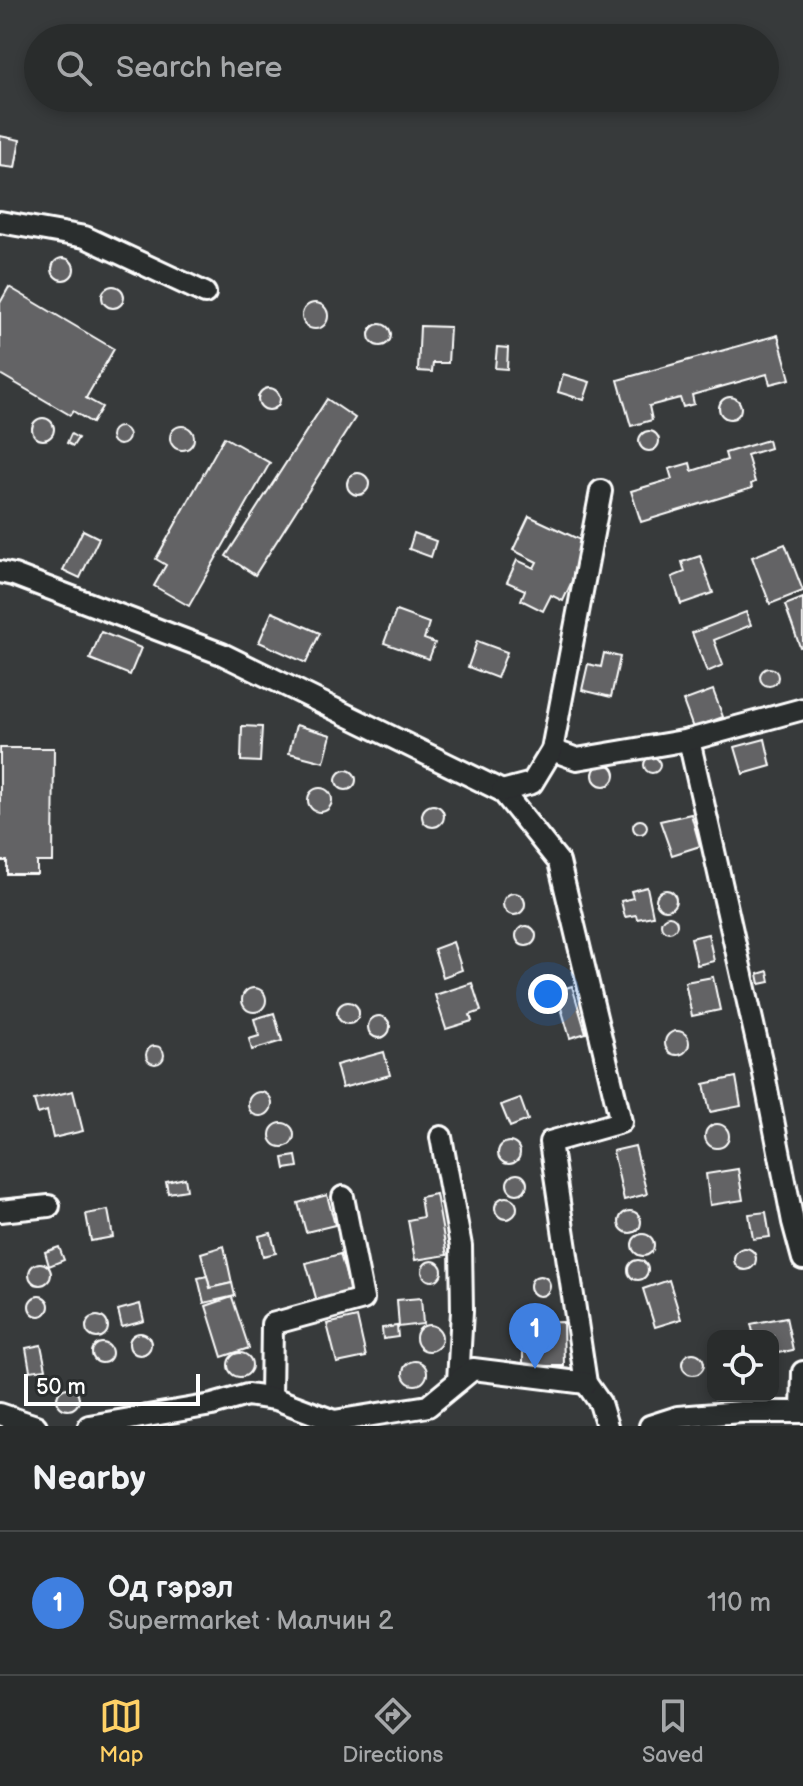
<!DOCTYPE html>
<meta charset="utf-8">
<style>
body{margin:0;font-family:"Balsamiq Sans",sans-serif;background:#353838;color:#f1f3f6}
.controls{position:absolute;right:24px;bottom:24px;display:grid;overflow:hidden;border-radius:16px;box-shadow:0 4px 12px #0003}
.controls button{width:72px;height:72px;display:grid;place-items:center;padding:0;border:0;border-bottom:2px solid #454848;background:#292c2c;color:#f1f3f6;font:40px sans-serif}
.scale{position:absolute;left:24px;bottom:20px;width:176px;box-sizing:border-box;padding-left:8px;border:4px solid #fff;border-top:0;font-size:22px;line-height:28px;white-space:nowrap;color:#fff;-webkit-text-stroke:6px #2a2d2e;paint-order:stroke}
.you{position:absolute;left:548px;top:994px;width:28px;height:28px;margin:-20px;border:6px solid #fff;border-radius:50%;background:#1a73e8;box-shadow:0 0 0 12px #1a73e833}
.badge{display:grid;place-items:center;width:52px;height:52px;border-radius:50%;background:#ffd166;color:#fff;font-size:26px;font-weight:700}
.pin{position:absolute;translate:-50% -66px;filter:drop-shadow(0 2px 4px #0008)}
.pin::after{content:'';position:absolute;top:42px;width:28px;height:24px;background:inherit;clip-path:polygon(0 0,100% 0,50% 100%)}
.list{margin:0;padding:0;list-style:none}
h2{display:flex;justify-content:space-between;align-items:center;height:104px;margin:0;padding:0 32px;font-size:34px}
h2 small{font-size:26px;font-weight:400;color:#a5a7a9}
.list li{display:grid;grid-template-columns:52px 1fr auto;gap:24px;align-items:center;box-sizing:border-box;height:144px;padding:0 32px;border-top:2px solid #454848}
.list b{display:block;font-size:30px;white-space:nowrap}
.list p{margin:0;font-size:26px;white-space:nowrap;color:#a5a7a9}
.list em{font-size:26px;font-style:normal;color:#a5a7a9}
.icon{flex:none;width:44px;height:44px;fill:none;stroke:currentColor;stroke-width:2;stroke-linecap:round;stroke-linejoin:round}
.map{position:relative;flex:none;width:803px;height:1426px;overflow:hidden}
.search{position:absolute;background:#292c2c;box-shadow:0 4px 12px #0003;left:24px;right:24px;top:24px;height:88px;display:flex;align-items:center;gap:20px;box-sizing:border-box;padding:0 28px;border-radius:44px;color:#a5a7a9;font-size:30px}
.sheet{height:248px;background:#292c2c}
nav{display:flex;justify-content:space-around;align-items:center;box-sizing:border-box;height:112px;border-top:2px solid #454848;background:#292c2c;font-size:22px;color:#a5a7a9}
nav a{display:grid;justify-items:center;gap:4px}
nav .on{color:#ffd166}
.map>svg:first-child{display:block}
.building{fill:#636465;stroke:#fff;stroke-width:2}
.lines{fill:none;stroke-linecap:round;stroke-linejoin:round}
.minor-casing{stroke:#fff;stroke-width:26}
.minor{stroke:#2a2d2e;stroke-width:20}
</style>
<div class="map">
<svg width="803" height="1426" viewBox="0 0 803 1426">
<rect width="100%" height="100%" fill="#373a3b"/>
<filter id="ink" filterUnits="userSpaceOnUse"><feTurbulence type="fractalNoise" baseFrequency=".0125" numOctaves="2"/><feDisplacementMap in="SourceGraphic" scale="16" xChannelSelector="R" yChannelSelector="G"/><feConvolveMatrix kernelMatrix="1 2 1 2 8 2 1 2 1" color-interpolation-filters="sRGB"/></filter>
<g filter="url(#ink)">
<g class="building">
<polygon points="0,136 20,140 15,168 0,166"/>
<circle cx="63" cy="269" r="11"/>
<circle cx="113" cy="297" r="11"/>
<polygon points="9,287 114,349 86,398 102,407 92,423 73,411 70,415 0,374 0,303"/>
<circle cx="315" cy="316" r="13"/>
<circle cx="380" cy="335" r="11"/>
<polygon points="420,326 450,327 448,363 433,363 432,372 418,371"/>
<polygon points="778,335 790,379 770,384 767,374 692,395 694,404 683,407 680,398 649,406 652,420 631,426 618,380"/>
<polygon points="497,347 508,348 507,369 495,368"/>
<polygon points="563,374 590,382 584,400 558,392"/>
<circle cx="269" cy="399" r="11"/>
<circle cx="730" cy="408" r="11"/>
<polygon points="327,399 355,418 255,575 226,556"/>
<circle cx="43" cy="429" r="11"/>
<circle cx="182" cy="438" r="12"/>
<circle cx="120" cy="436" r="9"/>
<circle cx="649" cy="441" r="10"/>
<polygon points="71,434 78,438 73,446 67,443"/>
<polygon points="224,437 270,463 189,606 154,586 166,565 156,559"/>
<polygon points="768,440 770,448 747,455 755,482 751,484 752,488 641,522 631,491 672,479 669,469 690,463 692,471 727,460 725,453"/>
<circle cx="358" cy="484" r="11"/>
<polygon points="529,516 589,544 563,601 551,595 543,611 521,600 525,590 507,582 517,560 534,568 537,562 513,550"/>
<polygon points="83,530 99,538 80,578 63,570"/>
<polygon points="414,533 436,541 431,557 409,549"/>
<polygon points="785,544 803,591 770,604 752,557"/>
<polygon points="700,556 713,593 681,604 672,577 685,572 682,562"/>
<polygon points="803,598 803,646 800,647 785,605"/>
<polygon points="396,611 429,623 424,639 435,643 429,659 384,643"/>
<polygon points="272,612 320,633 306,663 259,642"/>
<polygon points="746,612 751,625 714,640 723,665 707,672 692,633"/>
<polygon points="101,632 141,648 130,675 90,659"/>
<polygon points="477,641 507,652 497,678 468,667"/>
<polygon points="604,653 620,657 611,697 582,690 588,664 601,667"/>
<circle cx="769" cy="677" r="9"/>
<polygon points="713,690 723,717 693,728 683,701"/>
<polygon points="296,725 331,735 324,762 289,753"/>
<polygon points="242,726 262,727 260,762 241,761"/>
<polygon points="765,739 771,766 743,774 735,747"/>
<polygon points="0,748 54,748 53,862 37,862 37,874 7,874 7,861 0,861"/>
<circle cx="652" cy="765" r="8"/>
<circle cx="604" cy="775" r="11"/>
<circle cx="346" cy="780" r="10"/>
<circle cx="320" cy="800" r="12"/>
<circle cx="433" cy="816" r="11"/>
<polygon points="691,814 700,846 672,855 660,821"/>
<circle cx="640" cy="827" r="7"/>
<polygon points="647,887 653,916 637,919 636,915 625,917 621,901 633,898 631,891"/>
<circle cx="666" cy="900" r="10"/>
<circle cx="514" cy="904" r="11"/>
<circle cx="669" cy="924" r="8"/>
<circle cx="526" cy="936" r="10"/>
<polygon points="708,934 714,961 697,965 691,938"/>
<polygon points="453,942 462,970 443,977 434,949"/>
<polygon points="768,971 770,982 760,984 758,974"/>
<polygon points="713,977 720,1010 692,1016 685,982"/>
<polygon points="472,983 481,1011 470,1015 472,1021 446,1029 435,995"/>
<polygon points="572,986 586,1033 570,1038 556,991"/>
<circle cx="254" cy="1000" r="12"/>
<circle cx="348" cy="1013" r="11"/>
<polygon points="274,1013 282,1041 252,1050 249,1039 259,1036 254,1019"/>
<circle cx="379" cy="1027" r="11"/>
<circle cx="677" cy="1043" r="12"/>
<circle cx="155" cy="1055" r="9"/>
<polygon points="384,1052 390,1075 342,1088 336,1065"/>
<polygon points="736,1077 741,1106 710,1112 704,1084"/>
<polygon points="73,1091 83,1131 53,1138 47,1111 38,1114 34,1100"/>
<circle cx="260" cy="1104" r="12"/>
<polygon points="520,1098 528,1120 510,1127 501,1105"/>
<circle cx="282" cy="1135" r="12"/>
<circle cx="717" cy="1136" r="12"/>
<circle cx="509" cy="1153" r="11"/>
<polygon points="635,1146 647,1194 624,1200 613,1151"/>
<polygon points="296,1156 298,1167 285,1169 283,1158"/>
<polygon points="738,1169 743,1200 710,1205 706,1174"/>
<circle cx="517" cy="1184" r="10"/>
<polygon points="185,1178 187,1190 168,1193 166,1182"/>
<polygon points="436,1194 447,1255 415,1260 408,1220 423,1217 420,1197"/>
<polygon points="327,1195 335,1225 306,1232 298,1203"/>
<circle cx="506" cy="1208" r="11"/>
<polygon points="108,1210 113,1237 91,1241 86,1214"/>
<circle cx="630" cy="1222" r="11"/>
<polygon points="766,1212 770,1237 753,1239 749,1214"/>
<polygon points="271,1233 276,1253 263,1256 259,1236"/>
<circle cx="643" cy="1245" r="11"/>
<polygon points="224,1246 232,1283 210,1288 201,1253"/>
<polygon points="59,1247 64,1260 49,1266 45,1252"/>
<circle cx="745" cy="1259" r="11"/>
<polygon points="340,1254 352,1296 318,1305 306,1263"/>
<circle cx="638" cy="1270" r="10"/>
<circle cx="432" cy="1271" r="10"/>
<circle cx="40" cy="1274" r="11"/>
<circle cx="540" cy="1286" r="10"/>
<polygon points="207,1276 210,1288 232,1283 235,1296 204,1303 198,1278"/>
<polygon points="669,1280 681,1319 655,1327 643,1289"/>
<circle cx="39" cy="1306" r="10"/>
<polygon points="232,1297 249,1348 222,1357 206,1306"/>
<polygon points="421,1298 423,1324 399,1327 397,1300"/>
<polygon points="140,1304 144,1321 122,1327 118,1310"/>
<circle cx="97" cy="1327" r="11"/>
<polygon points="357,1317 366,1357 337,1363 327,1324"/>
<polygon points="786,1317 793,1350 773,1354 773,1336 754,1336 751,1324"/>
<polygon points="563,1322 564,1366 523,1366 523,1323"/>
<circle cx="429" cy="1338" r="13"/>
<polygon points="397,1326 398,1337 383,1339 382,1328"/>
<circle cx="140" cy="1344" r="11"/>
<circle cx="102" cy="1353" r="10"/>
<polygon points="41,1345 46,1369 30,1371 26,1348"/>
<circle cx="693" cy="1364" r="11"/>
<circle cx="240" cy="1365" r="12"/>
<circle cx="415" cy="1373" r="12"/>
<circle cx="68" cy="1399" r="11"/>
</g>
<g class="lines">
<defs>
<g id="minor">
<polyline points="0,222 85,237 205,293"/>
<polyline points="0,572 14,575 222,654 502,791 559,862 621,1122 550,1142 586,1383 600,1403 607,1426"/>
<polyline points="689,740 763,1069 793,1222 803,1259"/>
<polyline points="552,750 577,759 689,740 803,709"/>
<polyline points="502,791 532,783 552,750 601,491"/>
<polyline points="441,1137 461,1246 462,1311 458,1381"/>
<polyline points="0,1211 49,1206"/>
<polyline points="271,1398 272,1324 363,1299 343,1197"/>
<polyline points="802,1412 803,1372"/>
<polyline points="0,1414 36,1426"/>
<polyline points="89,1426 212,1405 247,1395 276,1399 334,1421 428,1406 473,1369 586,1383"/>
<polyline points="650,1426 678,1417 741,1412 803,1412"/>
</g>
</defs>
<use href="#minor" class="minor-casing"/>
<use href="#minor" class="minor"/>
</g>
</g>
</svg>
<div class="controls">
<button><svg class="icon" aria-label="locate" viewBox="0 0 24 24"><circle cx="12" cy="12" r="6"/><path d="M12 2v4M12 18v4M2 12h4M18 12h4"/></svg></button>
</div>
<div class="scale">50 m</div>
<div class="you"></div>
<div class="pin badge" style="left:535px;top:1369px;background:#3f7fe0">1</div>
<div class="search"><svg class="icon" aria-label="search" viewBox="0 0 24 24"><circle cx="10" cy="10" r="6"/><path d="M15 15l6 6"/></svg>Search here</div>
</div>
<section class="sheet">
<h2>Nearby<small></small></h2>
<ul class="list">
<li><span class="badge" style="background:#3f7fe0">1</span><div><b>Од гэрэл</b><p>Supermarket · Малчин 2</p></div><em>110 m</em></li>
</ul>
</section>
<nav>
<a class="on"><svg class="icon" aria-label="map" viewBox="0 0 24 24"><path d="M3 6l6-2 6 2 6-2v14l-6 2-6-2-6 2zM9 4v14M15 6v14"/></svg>Map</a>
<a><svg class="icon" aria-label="directions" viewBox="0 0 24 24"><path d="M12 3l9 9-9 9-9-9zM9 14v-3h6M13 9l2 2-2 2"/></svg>Directions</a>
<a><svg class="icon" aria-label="saved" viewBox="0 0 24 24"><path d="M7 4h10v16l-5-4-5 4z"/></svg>Saved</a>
</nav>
